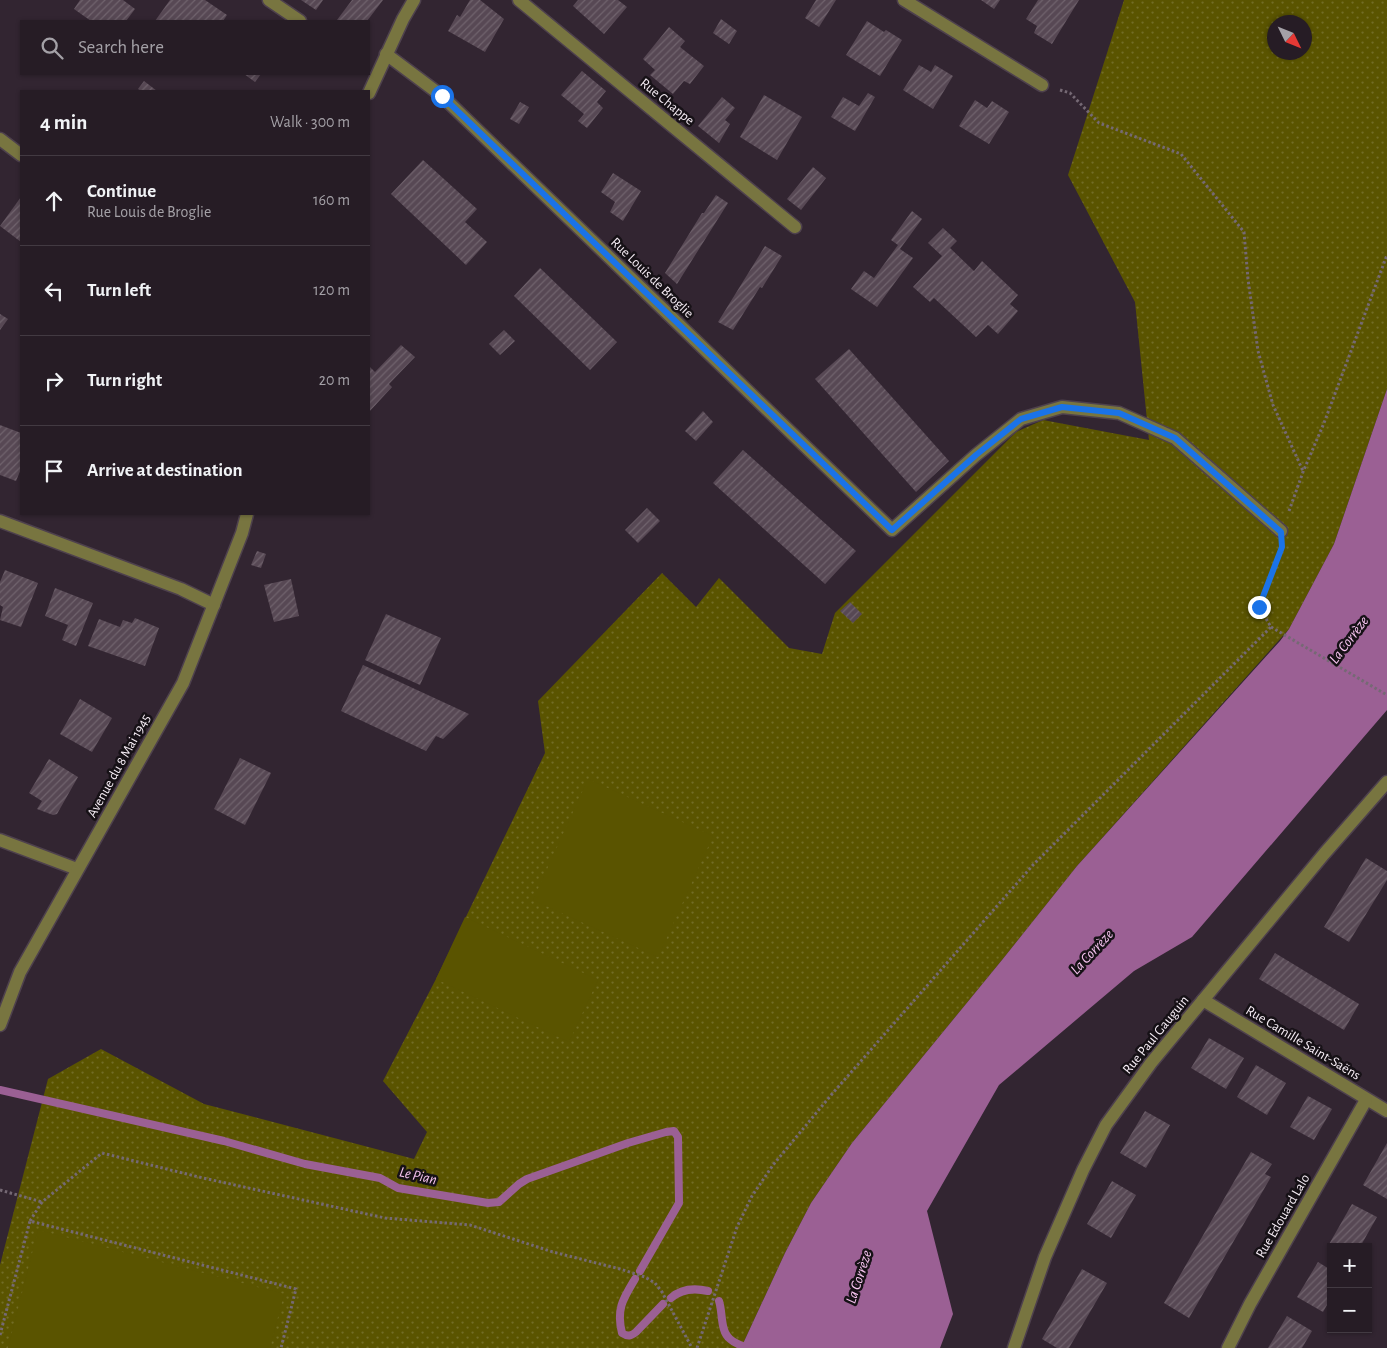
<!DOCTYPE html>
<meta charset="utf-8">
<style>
body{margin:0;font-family:"Alegreya Sans",sans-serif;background:#322932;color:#f1f3f6}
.controls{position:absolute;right:15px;bottom:15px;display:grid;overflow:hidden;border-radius:0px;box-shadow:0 1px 4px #0004}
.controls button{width:45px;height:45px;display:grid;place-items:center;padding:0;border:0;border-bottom:1px solid #423a42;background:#261c25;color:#f1f3f6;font:25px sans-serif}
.compass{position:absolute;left:1267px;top:15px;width:45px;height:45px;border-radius:50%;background:#261c25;box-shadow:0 1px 4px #0004;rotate:133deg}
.stop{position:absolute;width:15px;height:15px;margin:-11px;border:4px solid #1a73e8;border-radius:50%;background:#fff}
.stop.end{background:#1a73e8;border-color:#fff;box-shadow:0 1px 5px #0008}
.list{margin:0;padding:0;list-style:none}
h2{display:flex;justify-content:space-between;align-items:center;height:65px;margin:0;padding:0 20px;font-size:21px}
h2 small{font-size:16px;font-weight:400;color:#a4a1a7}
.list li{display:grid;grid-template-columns:32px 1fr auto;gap:15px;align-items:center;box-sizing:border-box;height:90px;padding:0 20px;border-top:1px solid #423a42}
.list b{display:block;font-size:19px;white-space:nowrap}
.list p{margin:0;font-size:16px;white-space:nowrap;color:#a4a1a7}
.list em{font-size:16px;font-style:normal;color:#a4a1a7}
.icon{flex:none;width:28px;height:28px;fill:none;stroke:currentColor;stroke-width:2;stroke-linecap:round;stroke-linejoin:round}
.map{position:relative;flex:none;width:1387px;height:1348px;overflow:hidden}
.search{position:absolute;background:#261c25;box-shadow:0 1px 4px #0004;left:20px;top:20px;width:350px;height:55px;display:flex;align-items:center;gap:12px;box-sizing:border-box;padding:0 18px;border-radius:0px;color:#a4a1a7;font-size:19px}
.panel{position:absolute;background:#261c25;box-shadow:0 1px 4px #0004;left:20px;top:90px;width:350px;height:425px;border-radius:0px}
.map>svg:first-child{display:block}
.park{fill:url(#park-dots);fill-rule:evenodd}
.pitch{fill:#5a5400}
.water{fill:#9b6094}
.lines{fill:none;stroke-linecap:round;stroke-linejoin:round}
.stream{stroke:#9b6094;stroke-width:8}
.building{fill:url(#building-hatch)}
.minor-casing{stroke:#4e414d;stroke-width:15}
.path{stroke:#756974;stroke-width:3;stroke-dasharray:2.5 2.5;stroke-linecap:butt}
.minor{stroke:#787540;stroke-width:12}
.route{stroke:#1a73e8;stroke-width:6}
.labels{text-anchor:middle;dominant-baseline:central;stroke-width:5;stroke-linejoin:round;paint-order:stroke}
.street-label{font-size:14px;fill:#f7eef6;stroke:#161116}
.water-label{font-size:15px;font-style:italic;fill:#f8c5f1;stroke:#161116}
</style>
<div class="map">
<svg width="1387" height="1348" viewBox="0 0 1387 1348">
<defs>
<pattern id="park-dots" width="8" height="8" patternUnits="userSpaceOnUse" patternTransform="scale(1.25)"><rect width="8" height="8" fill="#5a5400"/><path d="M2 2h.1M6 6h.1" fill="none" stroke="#726d26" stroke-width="1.8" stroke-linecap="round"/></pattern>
<pattern id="building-hatch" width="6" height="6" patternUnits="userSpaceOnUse" patternTransform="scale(1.25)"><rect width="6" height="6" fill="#574854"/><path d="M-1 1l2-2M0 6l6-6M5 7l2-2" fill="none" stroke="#70636d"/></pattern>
</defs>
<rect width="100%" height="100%" fill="#322531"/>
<path class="park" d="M1124,0H1387V389L1334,544L1289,629L1077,866L1002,960L852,1143L811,1203L785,1253L741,1348H0V1265L48,1079L101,1049L204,1104L414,1159L427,1132L383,1081L436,979L545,753L538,701L662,573L696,607L719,578L789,648L822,654L835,613L1016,432L1043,420L1149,440L1135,302L1068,175ZM1274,22H1304V52H1274Z"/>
<g class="pitch">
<polygon points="588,779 713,836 658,957 533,900"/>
<polygon points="465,917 598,980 569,1042 436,979"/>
<polygon points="38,1230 284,1294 270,1348 8,1348"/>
</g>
<polygon class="water" points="1387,389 1387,710 1192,937 1134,971 999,1085 927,1211 953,1314 940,1348 741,1348 785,1253 811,1203 852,1143 1002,960 1077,866 1280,641 1289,629 1334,544"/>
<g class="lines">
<g class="stream">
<polyline points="0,1090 224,1141 305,1164 380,1178 398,1188 488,1203 499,1202 519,1184 527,1179 628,1143 666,1132 674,1131 678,1137 679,1203 640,1271"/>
<path d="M635,1279C623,1299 616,1309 622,1333C628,1337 631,1336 636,1332L663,1304"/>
<path d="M671,1298C681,1289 695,1288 708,1291"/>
<path d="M719,1301C723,1313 720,1331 730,1339C735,1344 743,1346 749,1348"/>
</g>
</g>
<g class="building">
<polygon points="80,0 123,0 135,9 126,21 91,21 74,9"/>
<polygon points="170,0 205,0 227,15 223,21 155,21"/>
<polygon points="301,0 323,0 316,10"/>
<polygon points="352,0 383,0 367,21 338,21 337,20"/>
<polygon points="470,0 480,0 504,19 485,52 448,31 457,15 460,17"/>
<polygon points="578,0 618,0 627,7 604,34 573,6"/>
<polygon points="816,0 836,0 819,27 805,18"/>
<polygon points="981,0 1000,0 994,9"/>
<polygon points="1038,0 1079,0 1052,44 1034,33 1037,26 1026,19"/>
<polygon points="721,19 737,31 729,44 713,33"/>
<polygon points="867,21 884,32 886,30 902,40 880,76 846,55"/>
<polygon points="669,27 685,41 680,47 704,66 690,84 684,81 673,94 650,75 655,70 643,59"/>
<polygon points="919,65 931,72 935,65 953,76 933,109 903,90"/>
<polygon points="582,71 606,91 597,102 603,108 587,128 578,121 584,114 561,95"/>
<polygon points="244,74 261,74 255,82"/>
<polygon points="144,81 157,91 141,91 138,89"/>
<polygon points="868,93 875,97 855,131 831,117 843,97 859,106"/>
<polygon points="764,95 802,117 777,160 740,137"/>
<polygon points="722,97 735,108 725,120 730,124 719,143 698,126"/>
<polygon points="975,100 987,108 992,101 1009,112 989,144 959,126"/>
<polygon points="520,102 529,107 519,124 510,119"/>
<polygon points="423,160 477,209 465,222 487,242 466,265 391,194"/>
<polygon points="813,167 826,178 801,210 787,199"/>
<polygon points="613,173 641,191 623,221 610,212 615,202 601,192"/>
<polygon points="716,195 728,203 677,284 665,273 702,213 704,213"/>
<polygon points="21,197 21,242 0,226"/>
<polygon points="912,211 922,219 900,249 913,258 877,307 851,289 864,271 874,278 898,245 891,240"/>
<polygon points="943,228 957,241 950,248 974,271 982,261 1018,295 1010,304 1018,311 998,334 988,325 976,337 934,298 930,302 913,287 942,256 928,243"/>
<polygon points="765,246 782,256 762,288 760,287 733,330 718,322"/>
<polygon points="540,268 617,342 590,370 514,296"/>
<polygon points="0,314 8,319 0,330"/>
<polygon points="504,330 515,341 500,355 489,344"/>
<polygon points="401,345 415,357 389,384 392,387 369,412 369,366 375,372"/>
<polygon points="849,349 949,461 916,492 815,379"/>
<polygon points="703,411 713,422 696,441 685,431"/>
<polygon points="0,425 21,433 21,469 16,481 0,475"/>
<polygon points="743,450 856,551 825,584 713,483"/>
<polygon points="647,508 660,521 638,543 625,530"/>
<polygon points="257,551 266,554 261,568 251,565"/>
<polygon points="5,570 38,583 21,627 0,620 3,607 0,605 0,582"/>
<polygon points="291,579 299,616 274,622 264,585"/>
<polygon points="55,588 93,603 76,646 62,640 68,625 45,616"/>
<polygon points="850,602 862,614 853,623 840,611"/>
<polygon points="386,614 441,638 420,685 365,660"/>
<polygon points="135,618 159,628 145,666 88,646 99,619 120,627 123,620 132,623"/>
<polygon points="363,665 469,714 443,739 436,736 426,751 341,711"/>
<polygon points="80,699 112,718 92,752 60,734"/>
<polygon points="240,758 271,773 245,825 214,809"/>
<polygon points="49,759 78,777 57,814 53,815 37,809 42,801 29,793"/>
<polygon points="1366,858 1387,871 1387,880 1349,942 1324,927"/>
<polygon points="1275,953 1359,1004 1344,1030 1259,979"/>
<polygon points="1209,1038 1244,1058 1226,1089 1191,1068"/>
<polygon points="1256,1065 1286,1083 1267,1115 1237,1097"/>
<polygon points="1308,1096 1332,1109 1314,1140 1290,1127"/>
<polygon points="1145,1111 1170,1125 1146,1168 1120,1153"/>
<polygon points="1387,1143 1387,1199 1363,1185"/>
<polygon points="1251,1152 1272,1164 1265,1174 1271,1177 1189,1318 1164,1303"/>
<polygon points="1112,1181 1136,1195 1111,1238 1087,1224"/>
<polygon points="1352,1204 1377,1217 1360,1247 1331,1248 1328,1246"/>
<polygon points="1318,1262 1331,1270 1331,1298 1323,1312 1297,1297"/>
<polygon points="1082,1269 1107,1283 1069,1348 1057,1348 1042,1339"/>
<polygon points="1287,1316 1312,1331 1302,1348 1268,1348"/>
</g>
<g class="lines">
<defs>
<g id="minor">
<polyline points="269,0 300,21"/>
<polyline points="519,0 795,227"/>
<polyline points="904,0 1042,85"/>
<polyline points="386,54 442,96 892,530 976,455 1021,419 1062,407 1119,413 1175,438 1281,531"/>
<polyline points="369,93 403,19 414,0"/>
<polyline points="0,139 21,155"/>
<polyline points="0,521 181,589 214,605"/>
<polyline points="0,840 77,869"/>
<polyline points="1203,1000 1387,1111"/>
<polyline points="0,1025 20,972 183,683 242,533 247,514"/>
<polyline points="1014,1348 1045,1257 1083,1170 1106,1125 1151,1063 1324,854 1387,782"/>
<polyline points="1228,1348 1250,1304 1366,1100"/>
</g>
</defs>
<use href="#minor" class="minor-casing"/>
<g class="path">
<polyline points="1060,90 1070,93 1099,123 1181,154 1244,232 1248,279 1258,351 1273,405 1303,471"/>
<polyline points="1289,511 1303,472 1324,423 1387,255"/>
<polyline points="1271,627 1387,695"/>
<polyline points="0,1190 42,1202"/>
<polyline points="30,1221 42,1202 102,1153 203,1178 385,1218 470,1225 553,1252 620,1269 645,1277 655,1283 662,1292 692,1348"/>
<polyline points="0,1335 30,1221 296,1289 281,1348"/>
<polyline points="697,1348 737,1227 752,1196 773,1165 832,1094 1033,865 1271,627 1259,607 1280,551"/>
</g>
<use href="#minor" class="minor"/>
</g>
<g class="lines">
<polyline class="route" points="442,96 892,530 976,455 1021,419 1062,407 1119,413 1175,438 1281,532 1282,547 1259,607"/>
</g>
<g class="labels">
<g class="street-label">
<text transform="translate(667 102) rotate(39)">Rue Chappe</text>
<text transform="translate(652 278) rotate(44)">Rue Louis de Broglie</text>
<text transform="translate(119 766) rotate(-61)">Avenue du 8 Mai 1945</text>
<text transform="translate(1156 1035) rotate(-51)">Rue Paul Gauguin</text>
<text transform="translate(1303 1043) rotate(31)">Rue Camille Saint-Saëns</text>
<text transform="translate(1283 1216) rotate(-60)">Rue Edouard Lalo</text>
</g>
<g class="water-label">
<text transform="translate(1349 640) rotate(-53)">La Corrèze</text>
<text transform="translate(1092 952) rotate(-47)">La Corrèze</text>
<text transform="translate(418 1176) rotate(13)">Le Pian</text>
<text transform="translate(859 1277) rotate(-72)">La Corrèze</text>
</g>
</g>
</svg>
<div class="controls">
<button>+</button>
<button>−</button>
</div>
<svg class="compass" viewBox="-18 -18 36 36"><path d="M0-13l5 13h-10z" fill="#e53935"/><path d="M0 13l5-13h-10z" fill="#a4a1a7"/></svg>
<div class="stop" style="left:442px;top:96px"></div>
<div class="stop end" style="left:1259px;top:607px"></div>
<div class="search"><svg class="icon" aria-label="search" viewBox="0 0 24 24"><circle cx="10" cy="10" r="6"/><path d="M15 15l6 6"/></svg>Search here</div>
<section class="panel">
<h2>4 min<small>Walk · 300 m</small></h2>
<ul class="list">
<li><svg class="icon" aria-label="ahead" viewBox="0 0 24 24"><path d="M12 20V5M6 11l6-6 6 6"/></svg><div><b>Continue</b><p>Rue Louis de Broglie</p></div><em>160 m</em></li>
<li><svg class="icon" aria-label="left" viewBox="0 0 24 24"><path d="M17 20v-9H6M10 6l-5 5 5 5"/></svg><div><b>Turn left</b></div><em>120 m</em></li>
<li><svg class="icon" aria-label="right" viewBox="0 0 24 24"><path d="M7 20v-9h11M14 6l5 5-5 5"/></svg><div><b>Turn right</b></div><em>20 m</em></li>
<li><svg class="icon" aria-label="arrive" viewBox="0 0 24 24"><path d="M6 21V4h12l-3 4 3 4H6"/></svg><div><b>Arrive at destination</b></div></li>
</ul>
</section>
</div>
